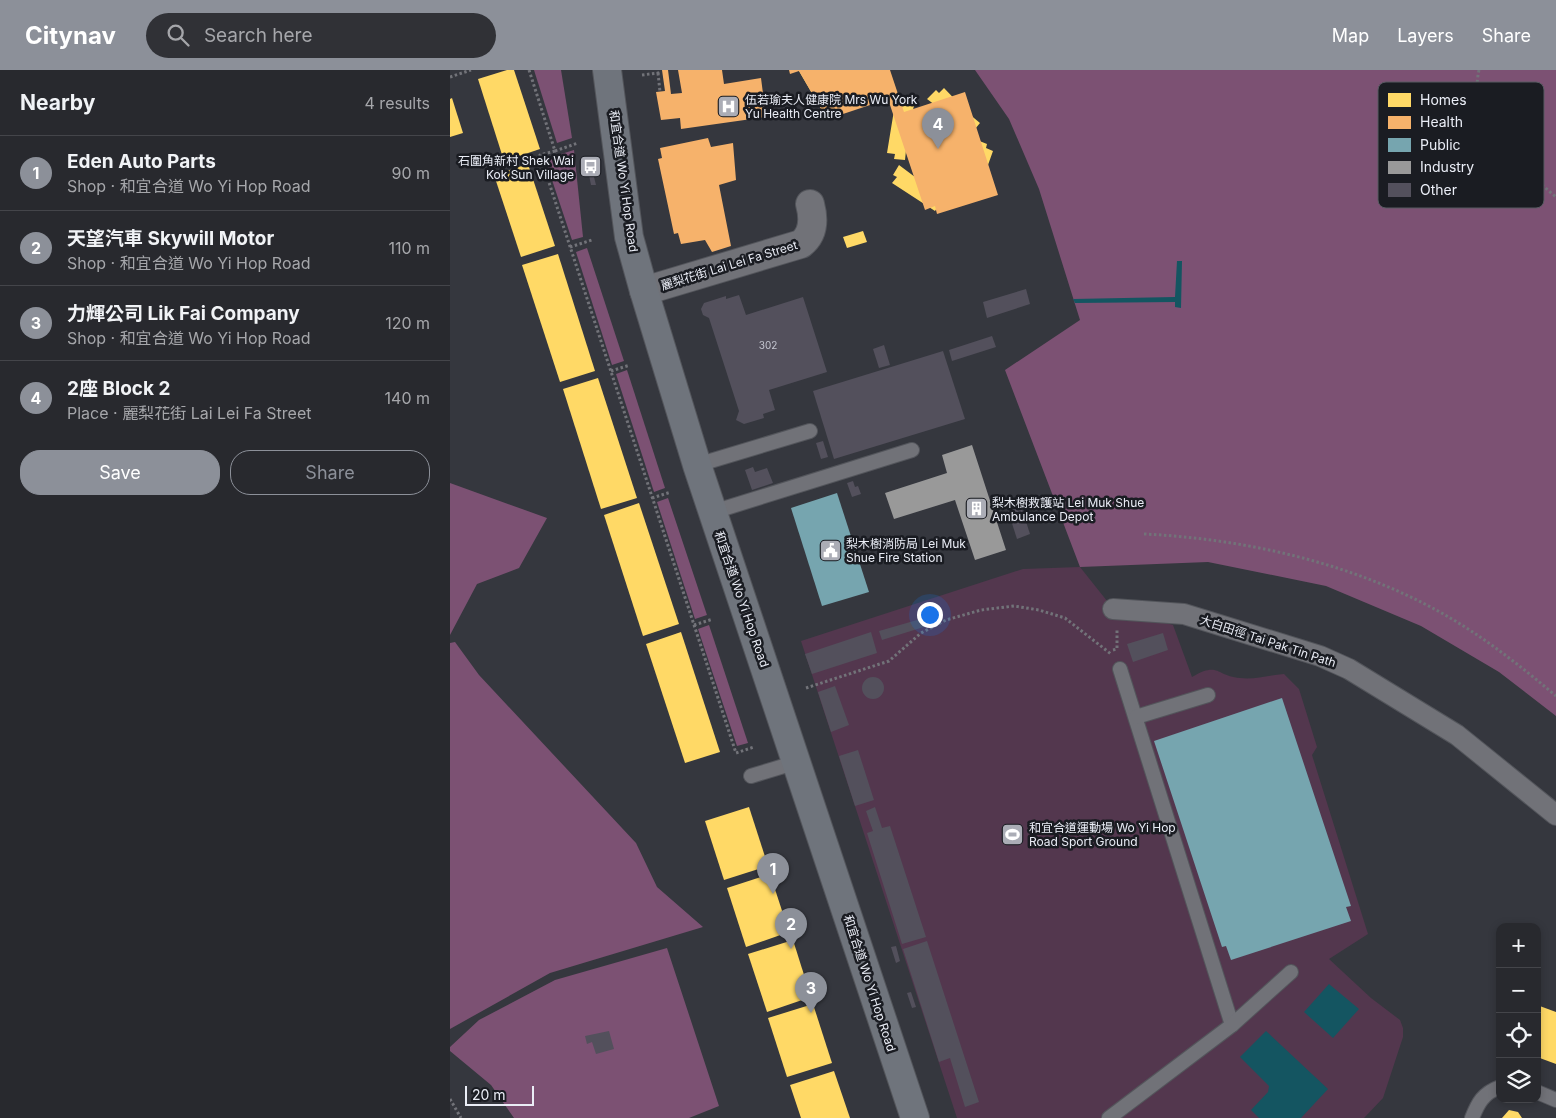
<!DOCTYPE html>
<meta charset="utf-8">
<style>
body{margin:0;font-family:Inter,"Noto Sans TC",sans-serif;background:#303136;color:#f1f3f6}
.controls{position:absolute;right:15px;bottom:15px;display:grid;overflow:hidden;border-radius:10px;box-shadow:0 2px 8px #0003}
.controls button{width:45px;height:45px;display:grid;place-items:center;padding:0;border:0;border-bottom:1px solid #44454a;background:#28292e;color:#f1f3f6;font:25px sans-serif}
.scale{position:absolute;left:15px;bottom:12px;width:69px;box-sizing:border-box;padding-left:5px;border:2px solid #eaedf6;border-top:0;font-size:14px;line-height:18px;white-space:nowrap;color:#eaedf6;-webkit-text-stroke:4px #1a1c22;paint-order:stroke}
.you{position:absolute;left:479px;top:544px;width:18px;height:18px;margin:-12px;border:4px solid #fff;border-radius:50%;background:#1a73e8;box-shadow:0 0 0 8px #1a73e833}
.badge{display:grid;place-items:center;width:32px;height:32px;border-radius:50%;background:#8c9099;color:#fff;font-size:16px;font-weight:700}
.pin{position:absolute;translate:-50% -41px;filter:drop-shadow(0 1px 2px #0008)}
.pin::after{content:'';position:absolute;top:26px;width:18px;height:15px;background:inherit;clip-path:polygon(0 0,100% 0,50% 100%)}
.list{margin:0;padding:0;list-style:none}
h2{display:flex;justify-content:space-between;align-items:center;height:65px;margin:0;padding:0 20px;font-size:21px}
h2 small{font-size:16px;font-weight:400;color:#a5a6aa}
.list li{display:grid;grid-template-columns:32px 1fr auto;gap:15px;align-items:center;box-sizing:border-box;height:75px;padding:0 20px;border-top:1px solid #44454a}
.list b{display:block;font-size:19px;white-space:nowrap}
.list p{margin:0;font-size:16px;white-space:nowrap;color:#a5a6aa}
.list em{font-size:16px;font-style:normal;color:#a5a6aa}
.actions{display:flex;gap:10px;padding:15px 20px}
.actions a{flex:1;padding:11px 0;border:1px solid #8c9099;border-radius:20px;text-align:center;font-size:18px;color:#8c9099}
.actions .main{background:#8c9099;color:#fff}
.icon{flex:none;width:28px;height:28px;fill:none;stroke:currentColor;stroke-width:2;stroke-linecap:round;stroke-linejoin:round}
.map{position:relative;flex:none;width:1106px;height:1048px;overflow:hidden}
header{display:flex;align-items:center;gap:30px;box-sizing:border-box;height:70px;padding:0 25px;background:#8c9099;color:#fff}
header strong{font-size:24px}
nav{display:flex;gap:28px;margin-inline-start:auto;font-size:18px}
.search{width:350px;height:45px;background:#303136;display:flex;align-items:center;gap:12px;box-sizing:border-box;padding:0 18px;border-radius:28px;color:#a5a6aa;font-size:19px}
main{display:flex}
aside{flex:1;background:#28292e}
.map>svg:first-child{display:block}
.green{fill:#53374e}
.forest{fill:#7c5173}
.water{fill:#145561}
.homes{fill:#ffd966}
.health{fill:#f6b26b}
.public{fill:#76a5af}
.industry{fill:#999}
.building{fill:#53505c}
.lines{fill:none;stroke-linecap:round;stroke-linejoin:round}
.service-casing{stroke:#53555b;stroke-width:16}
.pedestrian-casing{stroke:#53555b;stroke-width:22}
.minor-casing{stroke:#53555b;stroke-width:30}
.primary-casing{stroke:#53555b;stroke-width:30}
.path{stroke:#727379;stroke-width:3;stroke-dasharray:2.5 2.5;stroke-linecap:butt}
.service{stroke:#717278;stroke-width:14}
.pedestrian{stroke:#717278;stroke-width:20}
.minor{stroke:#717278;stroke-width:28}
.primary{stroke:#6f747c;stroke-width:28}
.labels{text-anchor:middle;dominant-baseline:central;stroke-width:5;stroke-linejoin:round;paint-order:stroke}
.number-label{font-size:10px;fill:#c4c6d0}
.poi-label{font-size:12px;fill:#eaedf6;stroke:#1a1c22;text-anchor:start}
.street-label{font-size:12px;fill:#eaedf6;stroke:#1a1c22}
.key{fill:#1a1c22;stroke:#585b62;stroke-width:1}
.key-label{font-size:14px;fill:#eaedf6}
</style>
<header>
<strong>Citynav</strong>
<div class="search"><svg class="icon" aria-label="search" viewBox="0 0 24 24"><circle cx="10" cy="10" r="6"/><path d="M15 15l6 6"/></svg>Search here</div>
<nav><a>Map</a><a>Layers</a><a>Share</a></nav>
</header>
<main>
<aside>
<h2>Nearby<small>4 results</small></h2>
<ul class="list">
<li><span class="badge">1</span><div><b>Eden Auto Parts</b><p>Shop · 和宜合道 Wo Yi Hop Road</p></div><em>90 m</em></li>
<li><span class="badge">2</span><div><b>天望汽車 Skywill Motor</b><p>Shop · 和宜合道 Wo Yi Hop Road</p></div><em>110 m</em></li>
<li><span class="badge">3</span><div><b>力輝公司 Lik Fai Company</b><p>Shop · 和宜合道 Wo Yi Hop Road</p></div><em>120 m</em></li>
<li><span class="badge">4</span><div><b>2座 Block 2</b><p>Place · 麗梨花街 Lai Lei Fa Street</p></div><em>140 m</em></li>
</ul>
<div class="actions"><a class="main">Save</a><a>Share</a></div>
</aside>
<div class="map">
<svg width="1106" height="1048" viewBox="0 0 1106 1048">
<rect width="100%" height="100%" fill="#35373e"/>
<path class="green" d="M630,497L661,536L723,555L742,607C769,591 766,606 790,608C804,610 820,605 834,604L849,619L867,677L862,685L918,864L879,889L921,928L950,950L953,958V967L933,1028L914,1048H507L351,571L573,499Z"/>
<g class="forest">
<polygon points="84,0 111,0 122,68 107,73"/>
<polygon points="525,0 1106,0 1106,646 1049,602 971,556 876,516 758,492 630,497 555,300 630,250 589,119 559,49"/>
<polygon points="124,80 133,167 122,170 95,89"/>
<polygon points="137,178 174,291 162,295 126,182"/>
<polygon points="177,300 215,418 204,422 166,304"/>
<polygon points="0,413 97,448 69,498 27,514 0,565"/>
<polygon points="218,428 257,545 245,549 207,432"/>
<polygon points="259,555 298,673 287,676 248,559"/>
<polygon points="5,572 29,605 186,773 207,817 253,857 100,903 0,959 0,573"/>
<polygon points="217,878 269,1036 239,1048 64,1048 41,1015 0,981 0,977 29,950 105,910"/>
</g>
<g class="water">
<polygon points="727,191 732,191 731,238 725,237 725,232 625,233 623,229 725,227"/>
<polygon points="879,914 909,939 883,968 854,942"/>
<polygon points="816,961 878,1019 851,1048 809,1048 801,1040 818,1022 819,1016 790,987"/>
</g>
<g class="homes">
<polygon points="57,0 64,0 90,79 54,91 28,9"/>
<polygon points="369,0 372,5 381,0 423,0 420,30 413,29 412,33 400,31 405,12 393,10 390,12 392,17 382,23 393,39 382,44 381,41 374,44 349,1"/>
<polygon points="494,18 518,43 530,53 525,59 527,61 519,70 507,55 499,64 500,67 497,68 505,92 510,84 522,88 527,70 537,74 536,78 543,81 538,95 536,94 526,127 518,125 517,129 506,124 515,108 503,106 502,101 488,105 490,110 486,112 481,119 498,127 492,136 489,135 485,141 442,113 447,107 443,105 449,95 465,107 471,96 479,101 482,100 472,68 470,67 469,73 457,71 455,90 444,89 445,84 437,83 445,34 452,35 453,31 465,32 460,51 472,53 472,61 476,62 489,56 484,50 493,41 477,29 486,20 489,23"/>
<polygon points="2,28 13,63 0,67 0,29"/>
<polygon points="78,94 105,176 71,187 44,105"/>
<polygon points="413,161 417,172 397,178 393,167"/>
<polygon points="108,184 145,301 110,312 72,195"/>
<polygon points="148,308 187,428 151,439 113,319"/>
<polygon points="189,433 229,554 193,566 154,445"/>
<polygon points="231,562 270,682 235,693 196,574"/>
<polygon points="299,737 318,796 274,810 255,751"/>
<polygon points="320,804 339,862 296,877 277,818"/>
<polygon points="343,870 361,927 317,942 298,884"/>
<polygon points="363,934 382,993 337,1007 318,948"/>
<polygon points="1087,935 1106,942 1106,994 1087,987"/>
<polygon points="384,1001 400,1048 351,1048 340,1015"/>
<polygon points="1059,1040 1068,1042 1072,1048 1052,1048"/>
</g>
<g class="health">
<polygon points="212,0 218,0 221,24 232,23 228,0 272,0 274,14 311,8 316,47 231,59 230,48 211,50 206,22 215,21"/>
<polygon points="339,0 440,0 454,42 515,22 548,125 487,144 485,136 475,140 440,35 432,31 387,46 386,42 382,44 381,41 374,44 349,1 340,4"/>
<polygon points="258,68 261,77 283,73 286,110 269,115 281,176 262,182 255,170 231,174 228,163 224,164 208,89 212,88 210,78"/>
</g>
<g class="public">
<polygon points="387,423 419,522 372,536 341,438"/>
<polygon points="832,628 901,836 896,837 901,851 781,890 776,876 772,877 704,671"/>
</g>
<polygon class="industry" points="522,375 556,480 525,490 505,430 444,449 435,423 497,403 492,385"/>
<g class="building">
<polygon points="142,99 146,115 141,115 138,100"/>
<polygon points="576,219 580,234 537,248 533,232"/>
<polygon points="289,225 296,245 353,227 377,302 319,320 325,340 313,344 314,348 294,354 286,350 289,341 259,248 253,245 251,239 254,233 276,226 276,229"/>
<polygon points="542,266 546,277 502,291 499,280"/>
<polygon points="434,275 440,295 429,298 423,279"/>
<polygon points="493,281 515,349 384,389 363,321"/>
<polygon points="373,371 378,387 371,389 366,373"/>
<polygon points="303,397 305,402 317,398 323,413 302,420 295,400"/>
<polygon points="403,411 405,417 408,416 411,424 402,427 397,413"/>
<polygon points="571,436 580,464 567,469 558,441"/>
<polygon points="474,548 477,556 432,570 429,561"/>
<polygon points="421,562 427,583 362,604 355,584"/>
<polygon points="713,563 718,580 683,592 677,574"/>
<circle cx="423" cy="618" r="11"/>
<polygon points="385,616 399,655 381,662 368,622"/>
<polygon points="408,680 424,730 405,736 389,686"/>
<polygon points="425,737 432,758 440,756 476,867 452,874 417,763 423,761 416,741"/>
<polygon points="477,871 529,1032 515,1037 500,988 489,992 453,879"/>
<polygon points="446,876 450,891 446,893 441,877"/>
<polygon points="461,922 466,937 462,938 457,923"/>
<polygon points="159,961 164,979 146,984 142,972 137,974 135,966"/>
</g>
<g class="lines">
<defs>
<g id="service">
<polyline points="247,395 360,361"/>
<polyline points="263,442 462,380"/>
<polyline points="670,599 782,955"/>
<polyline points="686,647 758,625"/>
<polyline points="301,706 347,692"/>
<polyline points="1087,1022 1106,1030"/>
<polyline points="659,1048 782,955 841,902"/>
<path d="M1022,1048C1028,1033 1033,1023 1050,1017"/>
</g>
<polyline id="pedestrian" points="663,539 734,544 870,586 899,599 1007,665 1106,745"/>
<path id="minor" d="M194,221L351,174C364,164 364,149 360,134"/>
<polyline id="primary" points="157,0 179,167 194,221 247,395 465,1048"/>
</defs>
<use href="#service" class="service-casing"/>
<use href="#pedestrian" class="pedestrian-casing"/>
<use href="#minor" class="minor-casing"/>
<use href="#primary" class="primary-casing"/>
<g class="path">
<polyline points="79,0 105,81 90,85 286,683 304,677"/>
<path d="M1029,0C1022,30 1036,68 1058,89C1063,94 1071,97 1077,102C1087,109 1096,119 1106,127"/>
<polyline points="208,3 210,22"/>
<polyline points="192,5 208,3 207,0"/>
<polyline points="0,7 21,0"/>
<polyline points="105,81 128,73"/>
<polyline points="120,177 142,170"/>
<polyline points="161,301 180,295"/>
<polyline points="202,428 221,422"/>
<path d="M694,464C799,469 911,495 1002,549C1039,571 1073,598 1106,626"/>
<polyline points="244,555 263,549"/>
<polyline points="663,580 667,579 667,559"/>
<polyline points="356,618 439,591 471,563 496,550 531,540 564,536 589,540 615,548 661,584"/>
<polyline points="0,1029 11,1048"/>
</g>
<use href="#service" class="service"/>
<use href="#pedestrian" class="pedestrian"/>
<use href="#minor" class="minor"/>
<use href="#primary" class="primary"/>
</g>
<defs>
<symbol id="hospital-square" viewBox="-11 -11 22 22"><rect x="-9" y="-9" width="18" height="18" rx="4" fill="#abadb6" stroke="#1a1c22"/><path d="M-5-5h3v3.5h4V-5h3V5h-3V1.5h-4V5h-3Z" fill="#fff"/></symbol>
<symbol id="bus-square" viewBox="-11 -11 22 22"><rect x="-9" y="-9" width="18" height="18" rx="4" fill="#abadb6" stroke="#1a1c22"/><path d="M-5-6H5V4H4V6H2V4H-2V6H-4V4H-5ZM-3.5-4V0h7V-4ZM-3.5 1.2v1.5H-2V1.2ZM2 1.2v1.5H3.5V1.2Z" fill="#fff"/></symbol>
<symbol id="building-square" viewBox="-11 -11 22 22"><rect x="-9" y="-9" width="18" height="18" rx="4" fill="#abadb6" stroke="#1a1c22"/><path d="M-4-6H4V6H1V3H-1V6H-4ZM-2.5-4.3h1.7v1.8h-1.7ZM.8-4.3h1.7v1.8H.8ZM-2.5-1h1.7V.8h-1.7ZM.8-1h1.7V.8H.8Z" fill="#fff"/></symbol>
<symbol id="civic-square" viewBox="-11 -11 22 22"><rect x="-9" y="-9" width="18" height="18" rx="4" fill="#abadb6" stroke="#1a1c22"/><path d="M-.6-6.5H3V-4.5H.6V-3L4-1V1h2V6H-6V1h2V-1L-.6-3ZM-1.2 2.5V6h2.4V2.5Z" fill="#fff"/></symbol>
<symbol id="stadium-square" viewBox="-11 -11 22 22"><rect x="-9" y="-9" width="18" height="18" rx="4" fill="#abadb6" stroke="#1a1c22"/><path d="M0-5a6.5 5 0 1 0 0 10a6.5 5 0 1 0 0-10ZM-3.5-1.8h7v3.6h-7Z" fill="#fff"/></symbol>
</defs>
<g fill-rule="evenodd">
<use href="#hospital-square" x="266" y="24" width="25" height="25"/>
<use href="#bus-square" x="128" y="84" width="25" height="25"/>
<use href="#building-square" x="514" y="426" width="25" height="25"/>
<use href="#civic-square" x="368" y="468" width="25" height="25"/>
<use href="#stadium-square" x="550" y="752" width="25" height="25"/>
</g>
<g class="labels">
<g class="number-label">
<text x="318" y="275">302</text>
</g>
<g class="poi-label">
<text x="295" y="29">伍若瑜夫人健康院 Mrs Wu York<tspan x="295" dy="14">Yu Health Centre</tspan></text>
<text x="124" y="90" text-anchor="end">石圍角新村 Shek Wai<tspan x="124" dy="14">Kok Sun Village</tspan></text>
<text x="542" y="432">梨木樹救護站 Lei Muk Shue<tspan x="542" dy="14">Ambulance Depot</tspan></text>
<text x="396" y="473">梨木樹消防局 Lei Muk<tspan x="396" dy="14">Shue Fire Station</tspan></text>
<text x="579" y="757">和宜合道運動場 Wo Yi Hop<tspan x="579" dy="14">Road Sport Ground</tspan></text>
</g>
<g class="street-label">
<text transform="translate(174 111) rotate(82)">和宜合道 Wo Yi Hop Road</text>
<text transform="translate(279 195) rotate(-17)">麗梨花街 Lai Lei Fa Street</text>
<text transform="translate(292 529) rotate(71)">和宜合道 Wo Yi Hop Road</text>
<text transform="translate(818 571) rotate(18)">大白田徑 Tai Pak Tin Path</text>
<text transform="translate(420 913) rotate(72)">和宜合道 Wo Yi Hop Road</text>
</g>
</g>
<rect x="928" y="12" width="166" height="126" rx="8" class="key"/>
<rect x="938" y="23" width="23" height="14" fill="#ffd966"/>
<rect x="938" y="46" width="23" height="13" fill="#f6b26b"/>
<rect x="938" y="68" width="23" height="14" fill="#76a5af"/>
<rect x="938" y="91" width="23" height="13" fill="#999"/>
<rect x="938" y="113" width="23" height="14" fill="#53505c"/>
<g class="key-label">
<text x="970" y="35">Homes</text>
<text x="970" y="57">Health</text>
<text x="970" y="80">Public</text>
<text x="970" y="102">Industry</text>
<text x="970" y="125">Other</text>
</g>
</svg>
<div class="controls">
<button>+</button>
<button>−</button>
<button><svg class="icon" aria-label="locate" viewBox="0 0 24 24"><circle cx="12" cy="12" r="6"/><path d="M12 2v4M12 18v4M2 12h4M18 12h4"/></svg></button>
<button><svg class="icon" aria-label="layers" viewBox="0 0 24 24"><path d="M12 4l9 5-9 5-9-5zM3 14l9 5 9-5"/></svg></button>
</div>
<div class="scale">20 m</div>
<div class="you"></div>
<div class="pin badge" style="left:323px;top:824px">1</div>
<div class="pin badge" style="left:341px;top:879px">2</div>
<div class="pin badge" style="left:361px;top:943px">3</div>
<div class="pin badge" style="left:488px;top:79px">4</div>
</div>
</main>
